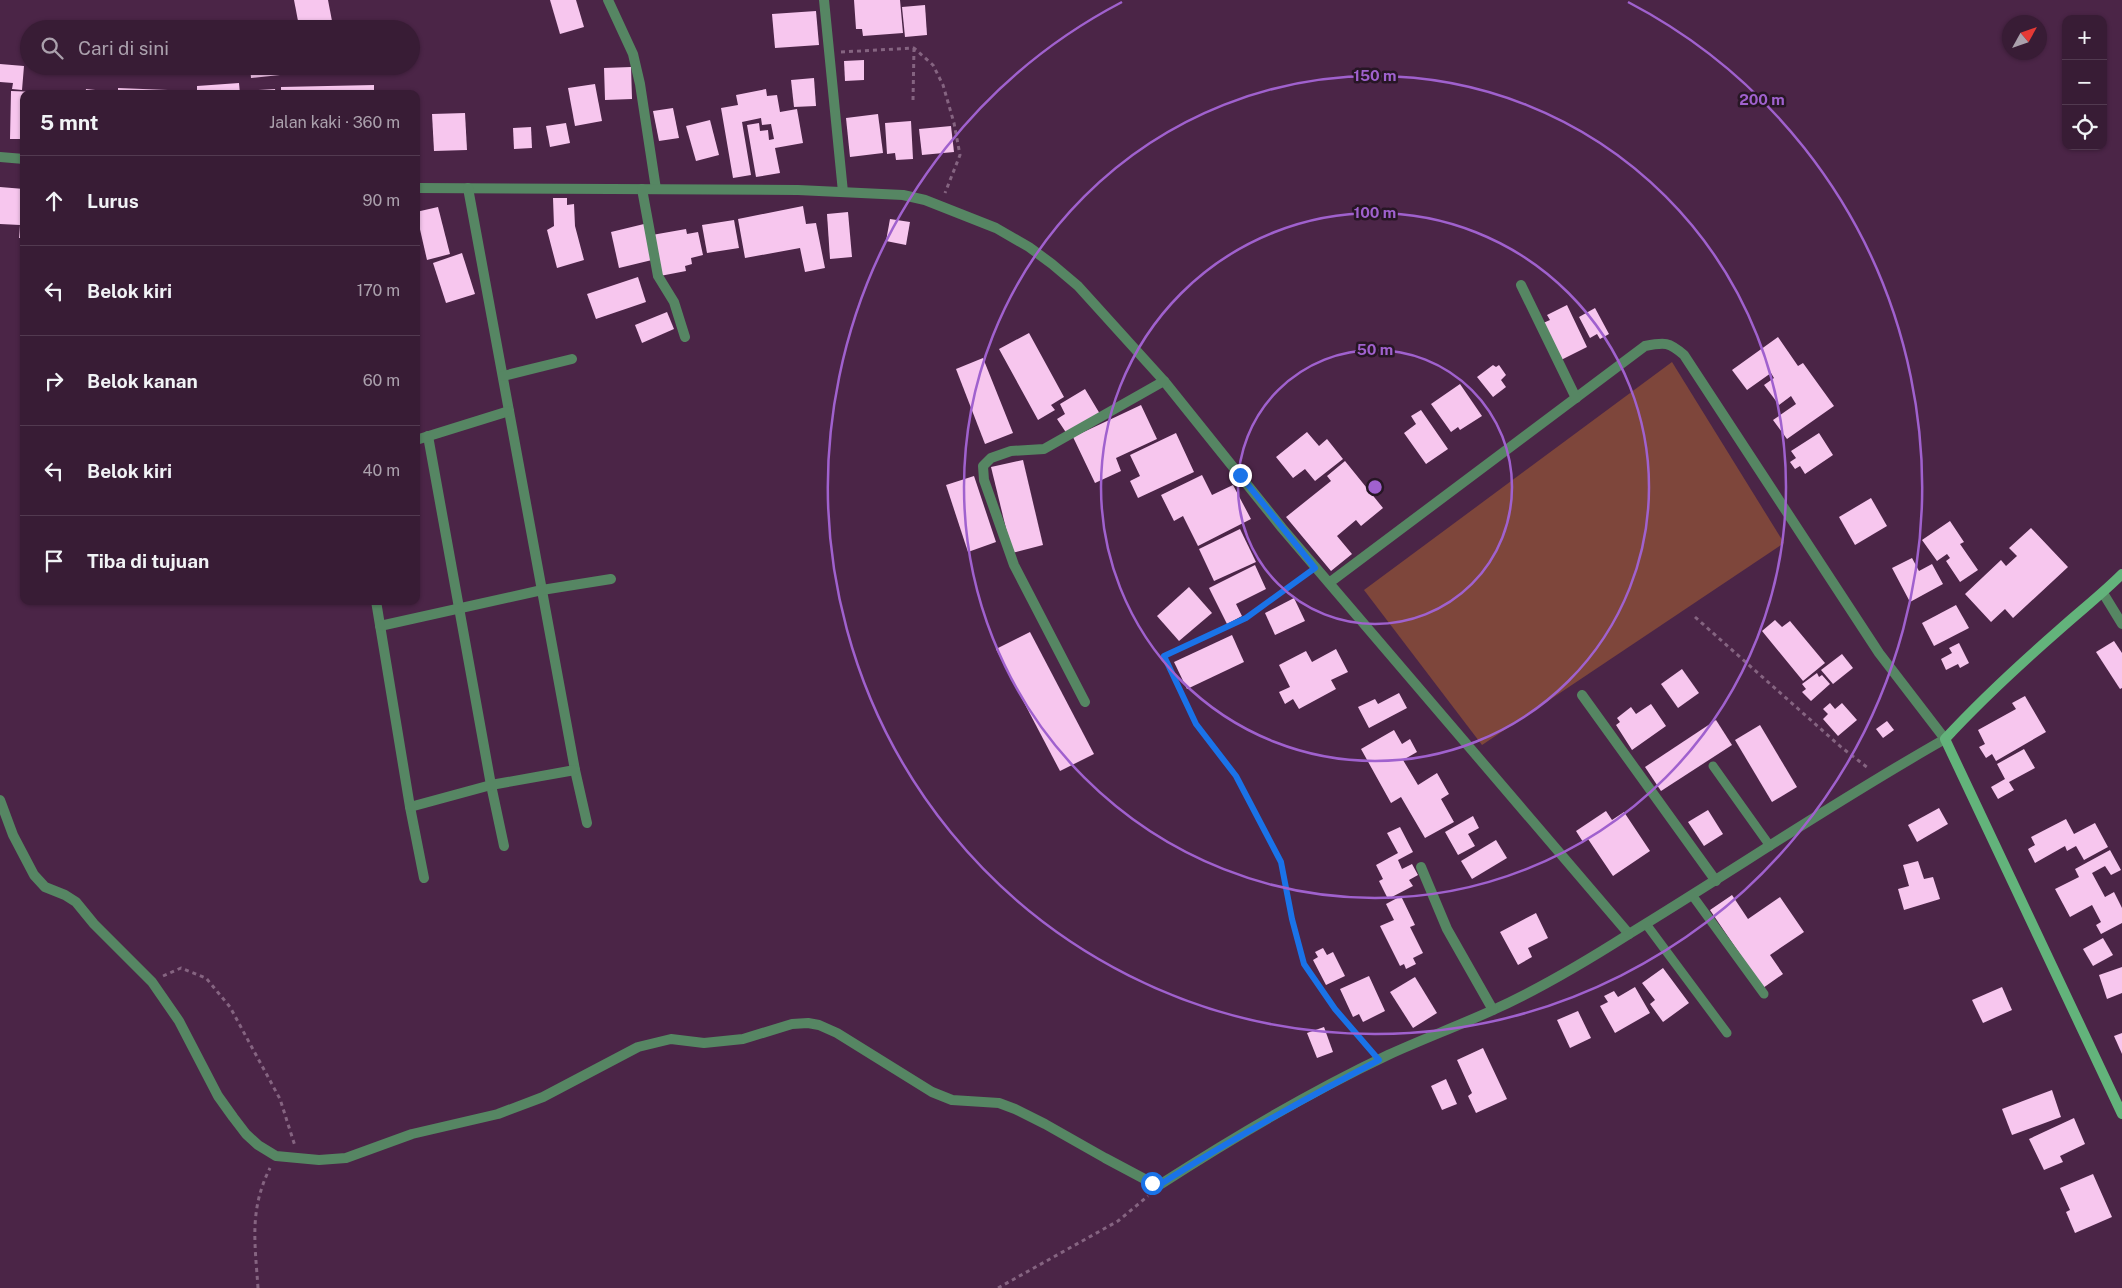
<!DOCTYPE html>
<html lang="id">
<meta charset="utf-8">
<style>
body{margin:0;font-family:"Public Sans",sans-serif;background:#432941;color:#f1f3f6}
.controls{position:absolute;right:15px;top:15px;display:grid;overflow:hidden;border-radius:10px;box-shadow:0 1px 4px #0004}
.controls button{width:45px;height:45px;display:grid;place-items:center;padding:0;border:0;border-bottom:1px solid #523a50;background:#381c35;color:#f1f3f6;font:25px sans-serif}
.compass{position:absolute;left:2002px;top:15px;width:45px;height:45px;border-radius:50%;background:#381c35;box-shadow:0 1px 4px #0004;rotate:50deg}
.stop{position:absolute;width:15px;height:15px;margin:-11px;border:4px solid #1a73e8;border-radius:50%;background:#fff}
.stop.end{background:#1a73e8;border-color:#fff;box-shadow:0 1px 5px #0008}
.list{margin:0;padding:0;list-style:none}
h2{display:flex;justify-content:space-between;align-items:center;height:65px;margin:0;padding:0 20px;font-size:21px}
h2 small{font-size:16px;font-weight:400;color:#aba1ad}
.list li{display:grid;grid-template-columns:32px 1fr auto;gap:15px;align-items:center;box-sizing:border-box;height:90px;padding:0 20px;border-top:1px solid #523a50}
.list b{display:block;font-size:19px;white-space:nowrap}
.list em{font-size:16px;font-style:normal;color:#aba1ad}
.icon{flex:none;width:28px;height:28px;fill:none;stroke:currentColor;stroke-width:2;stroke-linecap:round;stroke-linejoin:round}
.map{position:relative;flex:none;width:2122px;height:1288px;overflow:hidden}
.search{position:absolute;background:#381c35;box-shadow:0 1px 4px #0004;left:20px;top:20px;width:400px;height:55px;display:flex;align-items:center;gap:12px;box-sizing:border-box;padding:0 18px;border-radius:28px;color:#aba1ad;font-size:19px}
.panel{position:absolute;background:#381c35;box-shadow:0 1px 4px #0004;left:20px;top:90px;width:400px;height:515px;border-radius:10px}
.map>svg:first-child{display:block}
.green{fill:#7e463b}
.building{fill:#f7c6ee}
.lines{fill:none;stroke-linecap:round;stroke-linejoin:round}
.path{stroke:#856481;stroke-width:3;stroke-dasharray:4 4;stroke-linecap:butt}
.lane{stroke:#568663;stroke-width:9}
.street{stroke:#568663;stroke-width:10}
.secondary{stroke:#63b37b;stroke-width:10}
.route{stroke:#1a73e8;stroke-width:6}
.ring{fill:none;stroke:#a061ce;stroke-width:2.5}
.centre{fill:#a061ce;stroke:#271625;stroke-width:2.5}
.ring-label{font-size:15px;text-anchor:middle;font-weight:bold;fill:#a061ce;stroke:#271625;stroke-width:5;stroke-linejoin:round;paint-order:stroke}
</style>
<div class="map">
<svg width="2122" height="1288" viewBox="0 0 2122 1288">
<rect width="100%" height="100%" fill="#4b2547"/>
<polygon class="green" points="1672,362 1784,543 1482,745 1364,590"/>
<g class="building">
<polygon points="294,0 328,0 332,21 299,26"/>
<polygon points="550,0 576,0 584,27 560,34"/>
<polygon points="854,0 900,0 903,33 863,36 862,29 856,29"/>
<polygon points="925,5 927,35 905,37 902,7"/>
<polygon points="816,11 819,45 775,48 772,14"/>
<polygon points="864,60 864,80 845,81 844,61"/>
<polygon points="0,64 24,66 22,90 12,89 13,83 0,82"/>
<polygon points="250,66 279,66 280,75 251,78"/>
<polygon points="631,67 632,99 605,100 604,68"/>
<polygon points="814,78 816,106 794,107 791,80"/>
<polygon points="239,83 240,94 197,94 197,86"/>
<polygon points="595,84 602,121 575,126 568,88"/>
<polygon points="374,85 374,94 281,94 281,87"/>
<polygon points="118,88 193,91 193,94 118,94"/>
<polygon points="86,89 114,92 113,94 85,94"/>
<polygon points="275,89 276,94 244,94 243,91"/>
<polygon points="766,89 767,96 777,95 780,112 797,109 803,143 775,148 780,173 756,177 747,125 759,123 760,131 768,130 769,140 774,139 771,124 762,125 761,118 742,122 751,175 733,178 721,108 738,105 736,95"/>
<polygon points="11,91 37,92 37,94 24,94 24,139 10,139"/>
<polygon points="673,108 679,138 659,141 653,111"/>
<polygon points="465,113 467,150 434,151 432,114"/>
<polygon points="878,114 883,153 850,157 846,118"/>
<rect x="416" y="115" width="3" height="39"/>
<polygon points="710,120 719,155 696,161 686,126"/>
<polygon points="911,121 913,159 896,160 895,153 887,154 885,123"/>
<polygon points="566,123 570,143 550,147 546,126"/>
<polygon points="951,126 954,152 922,155 919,129"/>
<polygon points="531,127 532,148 514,149 513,128"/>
<polygon points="0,187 24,189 24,238 19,238 20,225 0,224"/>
<polygon points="553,198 567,198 567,205 574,204 575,226 584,260 557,268 547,230 554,226"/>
<polygon points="803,206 806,224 816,223 825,268 805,272 800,248 745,258 738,219"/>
<polygon points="438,207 450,254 427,260 416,212"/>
<polygon points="848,212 852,257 830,259 827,214"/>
<polygon points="890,219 910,222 906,245 886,241"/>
<polygon points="734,220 739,248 707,253 702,225"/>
<polygon points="644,224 652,260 619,268 611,232"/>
<polygon points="686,229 687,234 698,232 703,255 691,258 692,264 685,266 686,271 660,276 652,235"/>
<polygon points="462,253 475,294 446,303 433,263"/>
<polygon points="638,277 646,302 596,319 587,294"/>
<polygon points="1567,305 1587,347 1559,361 1541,324 1550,320 1547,315"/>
<polygon points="1595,308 1609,334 1600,339 1597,334 1590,338 1579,317"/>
<polygon points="667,312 674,329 642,343 635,325"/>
<polygon points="1029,333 1064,397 1051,405 1055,410 1038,420 999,349"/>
<polygon points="1778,337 1798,366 1803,363 1834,406 1787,439 1773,420 1796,404 1791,396 1779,405 1764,385 1774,378 1771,373 1747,390 1732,370"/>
<polygon points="983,358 1013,433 985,444 956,369"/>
<polygon points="1493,365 1496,367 1499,365 1506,375 1501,380 1506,387 1493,397 1477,377"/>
<polygon points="1460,384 1482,416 1460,430 1458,427 1451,432 1431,404"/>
<polygon points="1085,389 1100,414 1067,434 1057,419 1065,414 1060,404"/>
<polygon points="1141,405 1157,439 1116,458 1121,471 1095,483 1073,437"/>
<polygon points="1421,410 1448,449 1426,464 1404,433 1416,424 1411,416"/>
<polygon points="1307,432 1319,446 1327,439 1343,459 1315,481 1305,469 1293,478 1276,457"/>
<polygon points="1176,433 1194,472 1138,498 1130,481 1140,476 1130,455"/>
<polygon points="1819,433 1833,455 1805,474 1800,466 1795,469 1790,462 1796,458 1791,451"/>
<polygon points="1023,460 1043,545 1012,553 991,467"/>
<polygon points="1345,461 1383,508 1361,526 1356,520 1337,536 1352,554 1331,571 1286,517 1331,481 1327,476"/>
<polygon points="1202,475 1212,495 1233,485 1251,519 1198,546 1183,516 1174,521 1161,495"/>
<polygon points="974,476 996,542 968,552 946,485"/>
<polygon points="1871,498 1887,526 1855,545 1839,517"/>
<polygon points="1950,521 1964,542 1960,544 1978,570 1960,582 1946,561 1950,558 1947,554 1937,561 1922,540"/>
<polygon points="2031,528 2068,567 2013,618 2005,609 1991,622 1965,594 2001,560 2006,566 2017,556 2009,548"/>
<polygon points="1240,529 1256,562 1214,581 1199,549"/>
<polygon points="1912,558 1919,571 1932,564 1943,584 1910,602 1892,568"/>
<polygon points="1255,565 1266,589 1236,604 1242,616 1227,624 1209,588"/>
<polygon points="1189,587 1212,613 1179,641 1157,616"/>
<polygon points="1294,598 1305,621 1275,635 1265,613"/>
<polygon points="1956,605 1969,628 1934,646 1922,623"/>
<polygon points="1775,620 1782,627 1790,621 1825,663 1803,681 1762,631"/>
<polygon points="1030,632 1094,754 1060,771 996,649"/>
<polygon points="1232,635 1244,662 1187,689 1174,662"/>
<polygon points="2114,641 2122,653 2122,688 2120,689 2096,652"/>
<polygon points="1959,643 1969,663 1960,668 1958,664 1946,670 1941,659 1952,653 1949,648"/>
<polygon points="1336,649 1348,672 1331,680 1336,689 1299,709 1293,699 1285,704 1279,692 1290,687 1279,665 1306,651 1312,662"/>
<polygon points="1842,654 1853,668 1833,684 1821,670"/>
<polygon points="1682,669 1699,693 1678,708 1661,684"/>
<polygon points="1817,673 1819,677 1822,675 1830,684 1811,701 1802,692 1806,689 1802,684"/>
<polygon points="1399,693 1407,708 1369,728 1358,707 1375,699 1378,704"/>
<polygon points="2025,696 2046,732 1996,761 1992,754 1986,758 1979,747 1985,744 1978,730 2016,709 2012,703"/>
<polygon points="1830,703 1835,709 1842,703 1857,720 1838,736 1823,719 1828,714 1823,709"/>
<polygon points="1651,704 1666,726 1632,750 1616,725 1620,722 1617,718 1631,707 1636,714"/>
<polygon points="1716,720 1732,745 1661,791 1645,767"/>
<polygon points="1887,721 1894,730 1883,738 1876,729"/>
<polygon points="1760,725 1797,787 1772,802 1735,740"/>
<polygon points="1394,730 1402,744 1410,739 1417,752 1403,760 1418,785 1437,773 1449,794 1441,799 1454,822 1425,838 1401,797 1391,803 1361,749"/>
<polygon points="2024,749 2035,768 2009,782 2014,790 1998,799 1991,787 2005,779 1997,764"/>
<polygon points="1939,808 1948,824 1917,842 1908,825"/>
<polygon points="1708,810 1723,834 1704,846 1688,822"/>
<polygon points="1606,811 1612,820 1624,812 1650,851 1613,876 1588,839 1583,842 1576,831"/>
<polygon points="1473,816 1479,828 1468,834 1475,846 1458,855 1445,832"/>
<polygon points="2066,819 2074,834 2095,823 2108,847 2084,860 2076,846 2067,851 2065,846 2035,863 2028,849 2035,845 2031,837"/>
<polygon points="1400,827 1413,852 1398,860 1402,869 1412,864 1418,875 1409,880 1413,886 1388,899 1379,881 1383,879 1376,865 1398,853 1387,833"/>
<polygon points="1496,840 1507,858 1472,879 1461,861"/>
<polygon points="2110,850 2121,870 2111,875 2105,866 2092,873 2105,897 2114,892 2122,908 2122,923 2101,934 2096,925 2101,922 2092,905 2070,917 2055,889 2079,877 2075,869"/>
<polygon points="1918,861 1924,879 1933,877 1940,899 1904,910 1898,889 1909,886 1903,865"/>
<polygon points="1732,895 1748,919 1780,897 1804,932 1770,955 1783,974 1763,988 1710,910"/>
<polygon points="1401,896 1415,925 1410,927 1423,953 1413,958 1416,964 1406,969 1404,964 1400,966 1380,926 1394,920 1386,904"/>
<polygon points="1536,913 1548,938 1528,948 1532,957 1518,965 1500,932"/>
<polygon points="2103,938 2113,955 2093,966 2083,949"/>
<polygon points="1323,948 1327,955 1333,952 1345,976 1326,985 1313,960 1318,957 1315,952"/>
<polygon points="2122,967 2122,993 2107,999 2099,975"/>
<polygon points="1663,968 1689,1003 1663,1022 1650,1004 1655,1000 1642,983"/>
<polygon points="1369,976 1385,1011 1363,1022 1359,1014 1353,1017 1340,989"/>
<polygon points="1415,977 1437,1013 1413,1028 1390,992"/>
<polygon points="1635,987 1650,1013 1615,1033 1600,1006 1608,1002 1604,996 1614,991 1618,997"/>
<polygon points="2002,987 2012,1010 1983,1023 1972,1000"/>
<polygon points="1578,1011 1591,1038 1570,1048 1557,1020"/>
<polygon points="1324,1027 1333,1052 1317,1058 1307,1033"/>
<polygon points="2122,1033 2122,1054 2114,1036"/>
<polygon points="1483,1048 1507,1099 1476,1113 1468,1096 1472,1093 1457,1060"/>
<polygon points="1446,1079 1457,1104 1442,1110 1431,1086"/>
<polygon points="2052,1090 2061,1117 2012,1135 2002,1109"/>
<polygon points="2074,1118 2085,1144 2060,1156 2063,1162 2044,1170 2029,1139"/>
<polygon points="2093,1174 2112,1217 2075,1233 2066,1212 2070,1210 2060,1188"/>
</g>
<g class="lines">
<g class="path">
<polyline points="841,52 914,48 933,65 943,85 954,123 960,155 945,193"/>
<polyline points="913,100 914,48"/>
<polyline points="1305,576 1246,618 1164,656 1196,724 1236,776 1281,862 1292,919 1304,965 1335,1009 1370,1050"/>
<polyline points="1695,617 1841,747 1868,768"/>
<polyline points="163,976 181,968 206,978 230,1007 280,1099 295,1146"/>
<path d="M258,1288C255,1243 249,1210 270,1168"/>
<polyline points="998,1288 1118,1221 1148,1196"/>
</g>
<g class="lane">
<polyline points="1713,766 1770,846"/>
<polyline points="1692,895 1764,994"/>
<polyline points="1646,924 1727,1033"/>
</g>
<g class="street">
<polyline points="608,0 633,54 640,84 656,189"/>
<polyline points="824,0 843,192"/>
<polyline points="0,157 24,159"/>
<path d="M416,188L798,190L903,195L925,200L996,228L1029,247L1052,264L1078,286L1164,381L1282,528L1629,934C1734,870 1837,800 1945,739L1879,653L1684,355C1669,342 1665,342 1645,346L1329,583"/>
<polyline points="468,188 575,770 587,823"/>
<polyline points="642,189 658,276 674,302 685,337"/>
<polyline points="1521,285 1576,398"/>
<polyline points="503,376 572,359"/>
<polyline points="428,436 491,785 504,846"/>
<polyline points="416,440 509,411"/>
<polyline points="2103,593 2122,624"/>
<polyline points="376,601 410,807 424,878"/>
<polyline points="380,626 542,590 611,579"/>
<polyline points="1582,695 1716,881"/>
<polyline points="1085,702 1014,565 984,480 983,466 991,458 1011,451 1044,449 1164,381"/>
<path d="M0,800L13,835L34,875L45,887L65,895L76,902L94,924L152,982L179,1021L218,1096L233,1117L246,1134L258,1145L276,1156L319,1160L346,1158L412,1134L498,1114L543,1097L638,1047L671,1039L704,1043L743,1039L792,1024L808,1023L819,1025L837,1033L932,1092L952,1100L999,1103L1015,1109L1045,1124L1105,1158L1152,1183L1161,1184C1234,1137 1310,1092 1388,1055C1423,1039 1458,1026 1493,1010C1540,989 1585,962 1629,934"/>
<polyline points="410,807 491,785 575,770"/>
<polyline points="1421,867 1447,929 1493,1010"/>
</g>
<path class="secondary" d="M2122,574C2102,594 2080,611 2059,630C2019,665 1981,700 1945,739L2122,1114"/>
</g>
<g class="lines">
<path class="route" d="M1152,1183L1161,1184C1231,1139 1305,1099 1379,1060L1335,1009L1304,964L1292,919L1281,862L1236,776L1196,724L1164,656L1246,618L1315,568L1240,475"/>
</g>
<g class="ring">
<circle cx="1375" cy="487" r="137"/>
<circle cx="1375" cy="487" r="274"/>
<circle cx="1375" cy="487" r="411"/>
<path d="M1628 2A547 547 0 1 1 1122 2"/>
</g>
<circle cx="1375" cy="487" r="8" class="centre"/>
<g class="ring-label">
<text x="1375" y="81">150 m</text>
<text x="1762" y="105">200 m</text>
<text x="1375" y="218">100 m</text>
<text x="1375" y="355">50 m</text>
</g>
</svg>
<div class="controls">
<button>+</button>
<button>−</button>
<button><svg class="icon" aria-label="locate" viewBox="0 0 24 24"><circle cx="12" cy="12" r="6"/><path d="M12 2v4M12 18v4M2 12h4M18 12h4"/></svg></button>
</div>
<svg class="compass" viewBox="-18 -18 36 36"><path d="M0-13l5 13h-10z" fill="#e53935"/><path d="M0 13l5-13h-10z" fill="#aba1ad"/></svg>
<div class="stop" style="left:1152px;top:1183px"></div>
<div class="stop end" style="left:1240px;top:475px"></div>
<div class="search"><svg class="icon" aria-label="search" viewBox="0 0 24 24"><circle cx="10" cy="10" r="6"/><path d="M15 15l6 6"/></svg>Cari di sini</div>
<section class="panel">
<h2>5 mnt<small>Jalan kaki · 360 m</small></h2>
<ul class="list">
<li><svg class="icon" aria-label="ahead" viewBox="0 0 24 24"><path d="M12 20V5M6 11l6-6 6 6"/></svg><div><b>Lurus</b></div><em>90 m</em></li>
<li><svg class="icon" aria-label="left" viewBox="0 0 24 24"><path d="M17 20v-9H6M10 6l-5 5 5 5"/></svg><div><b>Belok kiri</b></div><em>170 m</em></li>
<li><svg class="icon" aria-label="right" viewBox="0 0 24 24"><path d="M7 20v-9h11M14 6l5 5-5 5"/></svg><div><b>Belok kanan</b></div><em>60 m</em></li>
<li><svg class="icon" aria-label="left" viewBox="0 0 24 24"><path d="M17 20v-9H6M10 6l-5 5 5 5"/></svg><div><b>Belok kiri</b></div><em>40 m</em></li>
<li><svg class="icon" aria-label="arrive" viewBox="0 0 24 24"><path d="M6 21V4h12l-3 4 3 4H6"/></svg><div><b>Tiba di tujuan</b></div></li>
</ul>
</section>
</div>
